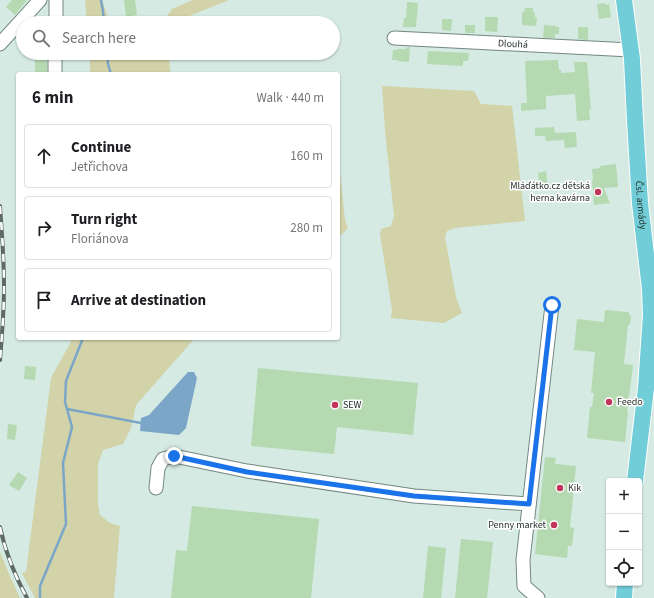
<!DOCTYPE html>
<meta charset="utf-8">
<style>
body{margin:0;font-family:"Source Sans 3",sans-serif;background:#f6f6f6;color:#202124}
.controls{position:absolute;right:12px;bottom:12px;display:grid;overflow:hidden;border-radius:4px;box-shadow:0 1px 3px #0004}
.controls button{width:36px;height:36px;display:grid;place-items:center;padding:0;border:0;border-bottom:1px solid #e0e0e0;background:#fff;color:#202124;font:20px sans-serif}
.stop{position:absolute;width:12px;height:12px;margin:-9px;border:3px solid #1a73e8;border-radius:50%;background:#fff}
.stop.end{background:#1a73e8;border-color:#fff;box-shadow:0 1px 4px #0008}
.list{margin:0;padding:0;list-style:none}
h2{display:flex;justify-content:space-between;align-items:center;height:52px;margin:0;padding:0 16px;font-size:17px}
h2 small{font-size:13px;font-weight:400;color:#757577}
.list li{display:grid;grid-template-columns:26px 1fr auto;gap:12px;align-items:center;box-sizing:border-box;height:64px;margin:0 8px 8px;padding:0 8px;border:1px solid #e0e0e0;border-radius:4px}
.list b{display:block;font-size:15px;white-space:nowrap}
.list p{margin:0;font-size:13px;white-space:nowrap;color:#757577}
.list em{font-size:13px;font-style:normal;color:#757577}
.icon{flex:none;width:22px;height:22px;fill:none;stroke:currentColor;stroke-width:2;stroke-linecap:round;stroke-linejoin:round}
.map{position:relative;flex:none;width:654px;height:598px;overflow:hidden}
.search{position:absolute;background:#fff;box-shadow:0 1px 3px #0004;left:16px;top:16px;width:324px;height:44px;display:flex;align-items:center;gap:10px;box-sizing:border-box;padding:0 14px;border-radius:22px;color:#757577;font-size:15px}
.panel{position:absolute;background:#fff;box-shadow:0 1px 3px #0004;left:16px;top:72px;width:324px;height:268px;border-radius:4px}
.map>svg:first-child{display:block}
.green{fill:#d2d3a8}
.water{fill:#7ba6c7}
.lines{fill:none;stroke-linecap:round;stroke-linejoin:round}
.stream{stroke:#7ba6c7;stroke-width:2.5}
.building{fill:#b5d9b0}
.minor-casing{stroke:#748782;stroke-width:15}
.major-casing{stroke:#fff;stroke-width:18}
.minor{stroke:#fff;stroke-width:13}
.major{stroke:#71cdd8;stroke-width:16}
.rail-casing{stroke:#5e6a66;stroke-width:4}
.rail{stroke:#fff;stroke-width:2.5;stroke-dasharray:8;stroke-linecap:butt}
.route{stroke:#1a73e8;stroke-width:5}
.poi-dot{fill:#c3345b;stroke:#fff;stroke-width:1.5}
.labels{text-anchor:middle;dominant-baseline:central;stroke-width:3;stroke-linejoin:round;paint-order:stroke}
.street-label{font-size:10px;fill:#28302d;stroke:#fff}
.poi-label{font-size:10px;fill:#28302d;stroke:#fff;text-anchor:start}
</style>
<div class="map">
<svg width="654" height="598" viewBox="0 0 654 598">
<rect width="100%" height="100%" fill="#d5eae3"/>
<g class="green">
<polygon points="85,0 102,0 110,23 87,23"/>
<polygon points="193,0 229,0 177,21 175,23 162,23 172,9"/>
<polygon points="90,53 168,53 171,74 90,74"/>
<polygon points="382,86 474,91 481,104 512,106 525,221 455,228 447,231 445,237 456,297 462,313 444,323 391,318 392,310 380,234 381,229 391,226 394,216 385,131"/>
<polygon points="338,152 345,220 348,228 338,238"/>
<polygon points="73,338 195,338 136,405 131,428 123,444 103,450 98,464 98,504 100,515 110,523 120,526 114,598 35,598 22,573 26,572 51,378"/>
<polygon points="0,552 10,576 20,598 0,598"/>
</g>
<polygon class="water" points="188,372 194,372 197,378 186,428 179,435 140,431 141,418 149,415"/>
<g class="lines">
<g class="stream">
<polyline points="101,0 103,11 104,23"/>
<polyline points="107,53 108,64 111,74"/>
<polyline points="67,409 141,423"/>
<polyline points="40,598 40,586 66,524 63,463 72,427 65,402 66,381 83,338"/>
</g>
</g>
<g class="building">
<polygon points="12,0 27,0 15,15 6,7"/>
<polygon points="124,0 135,0 137,15 126,17"/>
<polygon points="407,2 418,3 416,27 403,27 404,18 406,18"/>
<polygon points="605,3 605,5 609,4 611,17 599,19 597,4"/>
<polygon points="525,8 533,8 533,12 535,13 535,17 537,18 536,26 522,25 522,12 524,12"/>
<polygon points="485,17 498,17 497,32 485,31"/>
<polygon points="442,19 452,19 451,31 442,30"/>
<rect x="465" y="25" width="10" height="8"/>
<polygon points="544,25 556,26 556,27 559,27 559,34 555,34 555,38 543,38"/>
<polygon points="578,27 588,27 588,40 578,39"/>
<polygon points="408,47 410,47 409,62 397,61 397,60 392,60 393,50 397,50 397,49 405,49"/>
<polygon points="428,51 469,53 468,61 463,61 463,66 427,64"/>
<rect x="35" y="58" width="12" height="16"/>
<polygon points="558,60 559,70 561,70 561,73 575,72 574,62 587,62 591,110 589,110 590,120 577,121 575,94 546,96 546,109 521,111 521,103 527,103 525,61"/>
<polygon points="554,127 555,133 576,132 577,147 565,148 564,140 546,141 545,136 535,136 535,128"/>
<polygon points="616,164 618,187 604,188 610,203 594,205 592,181 593,180 592,169 600,168 600,166"/>
<polygon points="546,171 548,187 540,188 538,173"/>
<polygon points="605,310 628,312 631,317 630,325 628,325 624,364 633,365 629,397 628,396 627,411 628,411 625,442 587,438 590,407 592,407 594,393 591,393 595,352 574,350 577,319 604,322"/>
<polygon points="25,366 36,367 35,380 24,379"/>
<polygon points="258,368 418,383 413,435 337,427 334,454 251,446"/>
<polygon points="8,424 17,425 15,440 7,439"/>
<polygon points="545,457 556,458 555,464 576,466 570,527 574,528 572,546 568,546 567,558 535,554"/>
<polygon points="18,472 27,478 19,491 9,485"/>
<polygon points="192,506 319,519 311,598 171,598 176,550 187,551"/>
<polygon points="461,539 493,542 487,598 455,598"/>
<polygon points="428,546 446,548 441,598 423,598"/>
</g>
<g class="lines">
<defs>
<g id="minor">
<polyline points="56,23 56,0"/>
<path id="s1" d="M394,38L631,50"/>
<polyline points="0,44 40,0"/>
<polyline points="55,74 55,53"/>
<polyline points="156,488 158,468 163,459 174,456 247,471 414,496 529,504"/>
<polyline points="538,598 524,586 523,560 536,445 552,305"/>
</g>
<g id="major">
<path id="s2" d="M624,0L632,59L635,120L640,203L650,289L651,315L646,388L635,481"/>
<polyline points="624,598 625,583"/>
</g>
</defs>
<use href="#minor" class="minor-casing"/>
<use href="#major" class="major-casing"/>
<use href="#minor" class="minor"/>
<use href="#major" class="major"/>
<defs>
<g id="rail">
<path d="M0,206C2,233 4,259 4,286C4,311 2,336 0,360"/>
<path d="M0,527C5,551 15,576 27,598"/>
</g>
</defs>
<use href="#rail" class="rail-casing"/>
<use href="#rail" class="rail"/>
</g>
<g class="lines">
<polyline class="route" points="174,456 247,472 414,496 529,504 552,305"/>
</g>
<g class="poi-dot">
<circle cx="598" cy="192" r="4"/>
<circle cx="609" cy="402" r="4"/>
<circle cx="335" cy="405" r="4"/>
<circle cx="560" cy="488" r="4"/>
<circle cx="554" cy="525" r="4"/>
</g>
<g class="labels">
<g class="street-label">
<text stroke="none"><textPath href="#s1" startOffset="119">Dlouhá</textPath></text>
<text stroke="none"><textPath href="#s2" startOffset="206">Čsl. armády</textPath></text>
</g>
<g class="poi-label">
<text x="590" y="186" text-anchor="end">Mláďátko.cz dětská<tspan x="590" dy="12">herna kavárna</tspan></text>
<text x="617" y="402">Feedo</text>
<text x="343" y="405">SEW</text>
<text x="568" y="488">Kik</text>
<text x="546" y="525" text-anchor="end">Penny market</text>
</g>
</g>
</svg>
<div class="controls">
<button>+</button>
<button>−</button>
<button><svg class="icon" aria-label="locate" viewBox="0 0 24 24"><circle cx="12" cy="12" r="6"/><path d="M12 2v4M12 18v4M2 12h4M18 12h4"/></svg></button>
</div>
<div class="stop" style="left:552px;top:305px"></div>
<div class="stop end" style="left:174px;top:456px"></div>
<div class="search"><svg class="icon" aria-label="search" viewBox="0 0 24 24"><circle cx="10" cy="10" r="6"/><path d="M15 15l6 6"/></svg>Search here</div>
<section class="panel">
<h2>6 min<small>Walk · 440 m</small></h2>
<ul class="list">
<li><svg class="icon" aria-label="ahead" viewBox="0 0 24 24"><path d="M12 20V5M6 11l6-6 6 6"/></svg><div><b>Continue</b><p>Jetřichova</p></div><em>160 m</em></li>
<li><svg class="icon" aria-label="right" viewBox="0 0 24 24"><path d="M7 20v-9h11M14 6l5 5-5 5"/></svg><div><b>Turn right</b><p>Floriánova</p></div><em>280 m</em></li>
<li><svg class="icon" aria-label="arrive" viewBox="0 0 24 24"><path d="M6 21V4h12l-3 4 3 4H6"/></svg><div><b>Arrive at destination</b></div></li>
</ul>
</section>
</div>
